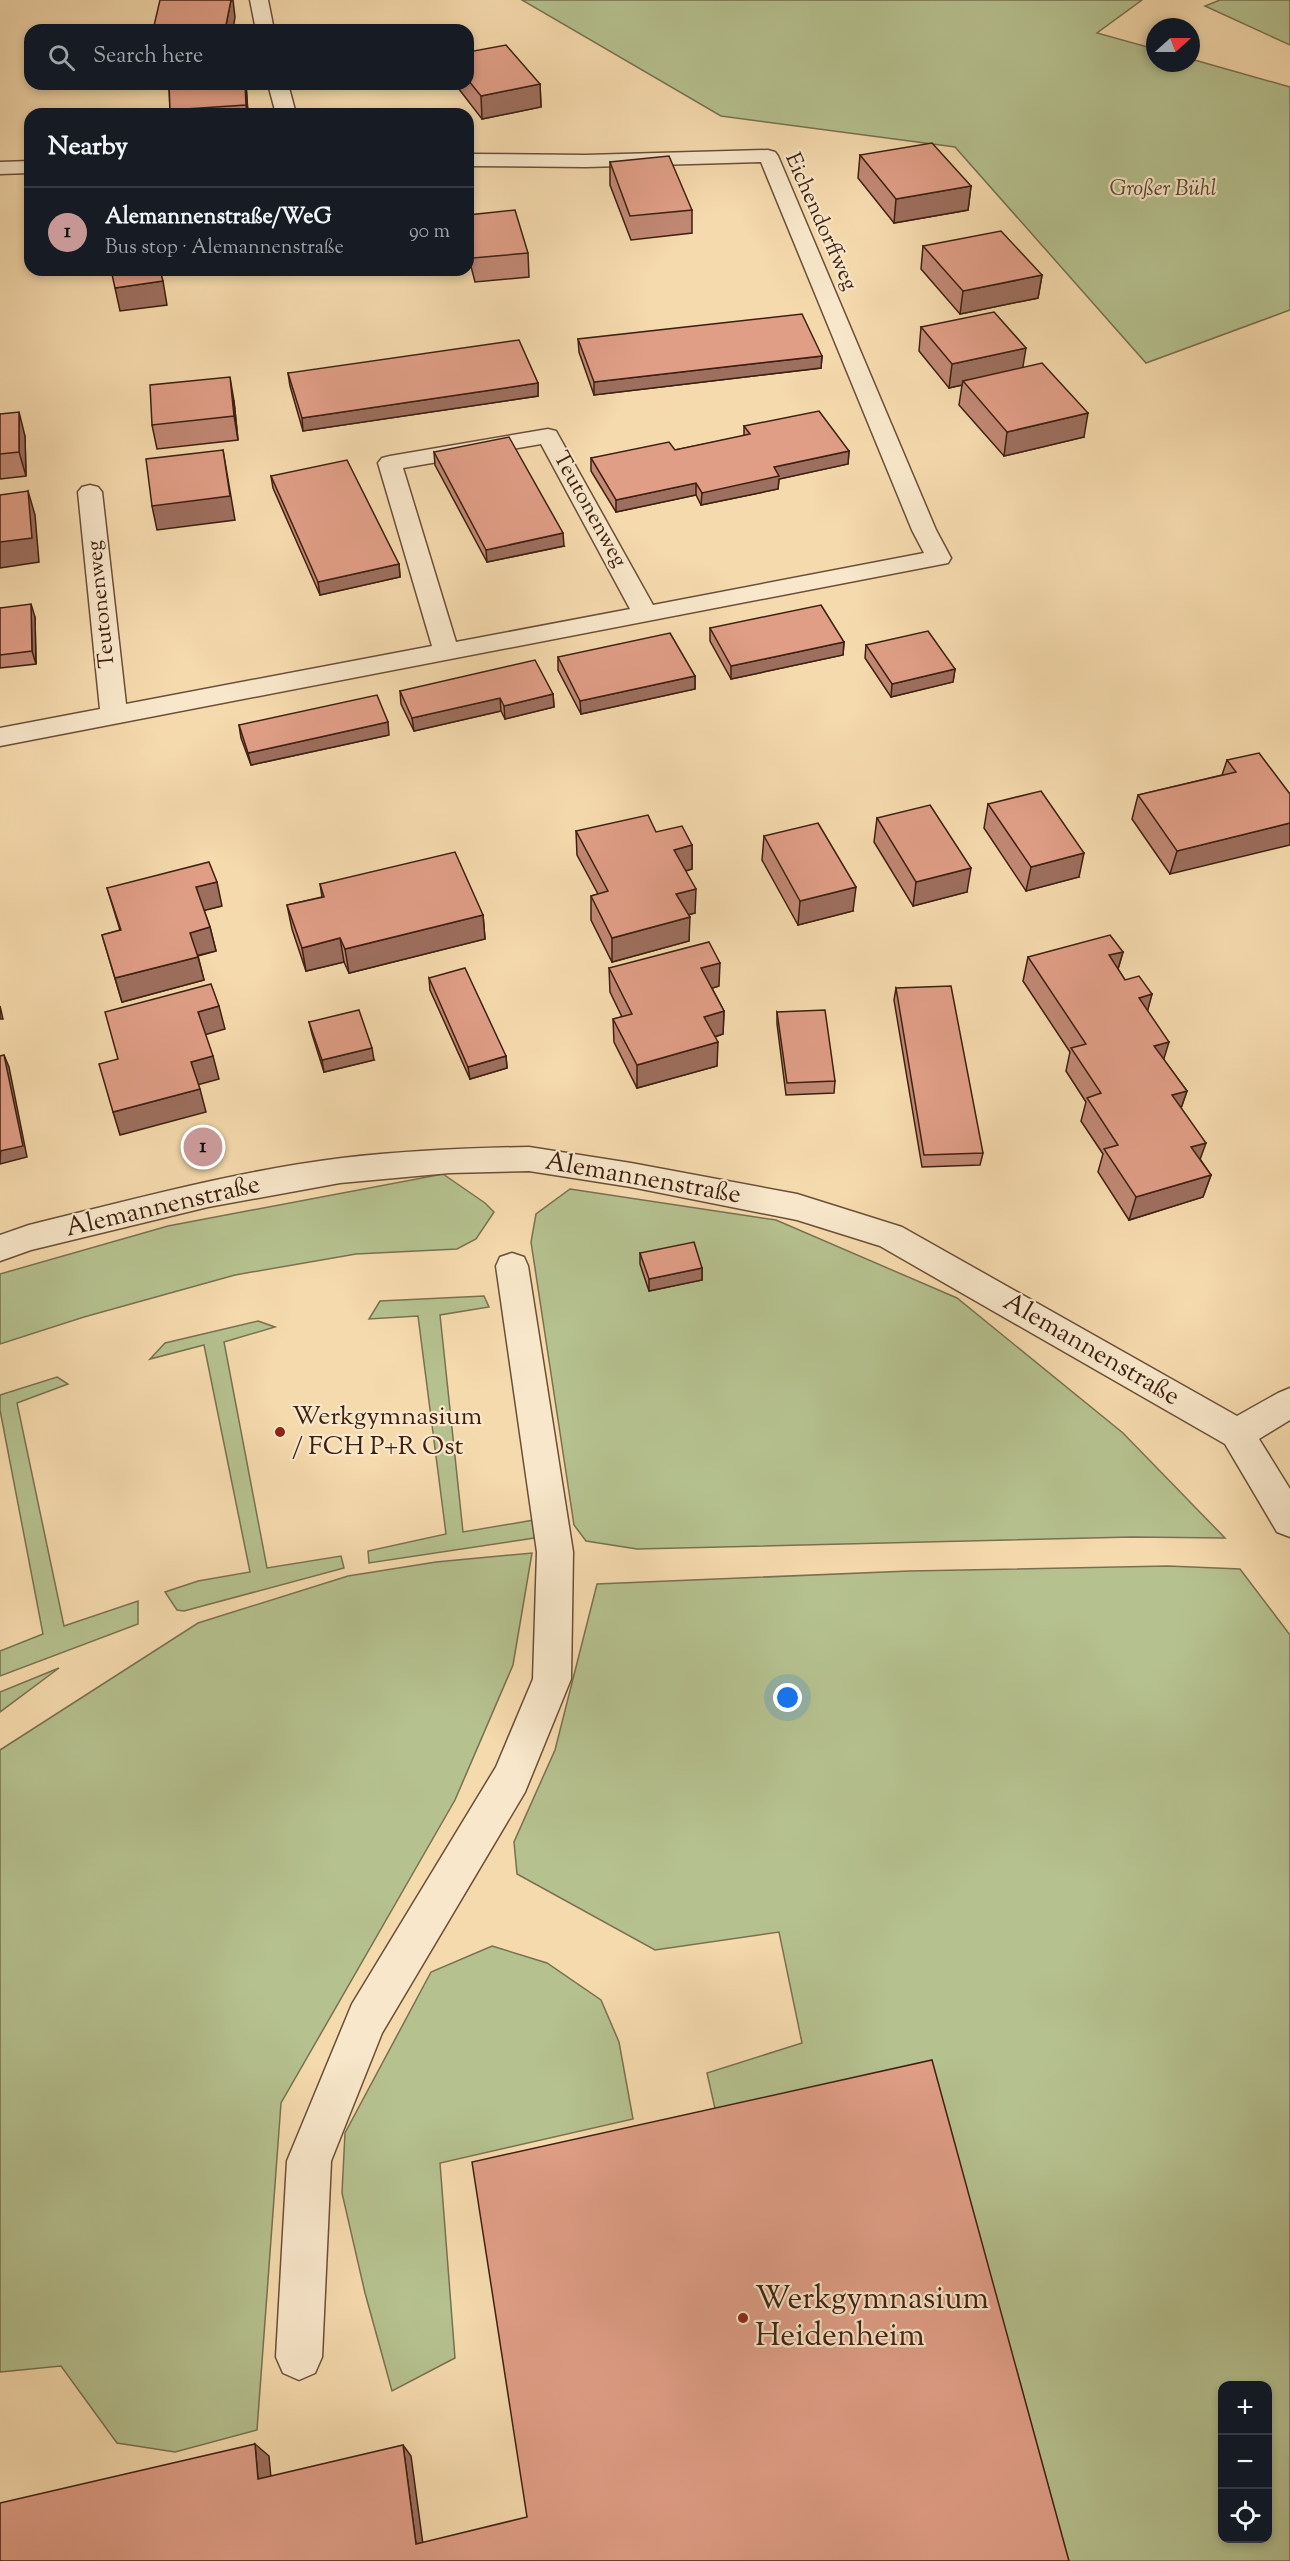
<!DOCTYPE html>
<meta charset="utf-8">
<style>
body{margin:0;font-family:"Sorts Mill Goudy",serif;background:#20242c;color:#f1f3f6}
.controls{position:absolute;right:18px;bottom:18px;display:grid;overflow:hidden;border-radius:12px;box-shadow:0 3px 9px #0003}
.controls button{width:54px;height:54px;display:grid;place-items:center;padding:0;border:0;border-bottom:2px solid #363941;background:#171b24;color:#f1f3f6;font:30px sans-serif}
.compass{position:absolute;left:1146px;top:18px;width:54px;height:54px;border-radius:50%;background:#171b24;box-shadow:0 3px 9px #0003;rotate:69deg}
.you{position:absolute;left:788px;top:1698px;width:21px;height:21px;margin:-15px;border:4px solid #fff;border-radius:50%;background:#1a73e8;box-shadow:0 0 0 9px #1a73e833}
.badge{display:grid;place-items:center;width:39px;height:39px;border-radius:50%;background:#c59692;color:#111;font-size:20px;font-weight:700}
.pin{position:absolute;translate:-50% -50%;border:3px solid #fff;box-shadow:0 2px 6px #0006}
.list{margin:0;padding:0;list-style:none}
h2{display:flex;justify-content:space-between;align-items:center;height:78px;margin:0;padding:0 24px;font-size:26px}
h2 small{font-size:20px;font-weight:400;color:#9ea1a6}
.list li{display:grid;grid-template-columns:39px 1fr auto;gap:18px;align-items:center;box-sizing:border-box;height:90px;padding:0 24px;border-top:2px solid #363941}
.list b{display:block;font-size:22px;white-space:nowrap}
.list p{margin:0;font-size:20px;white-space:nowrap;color:#9ea1a6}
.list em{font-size:20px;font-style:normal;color:#9ea1a6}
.icon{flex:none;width:33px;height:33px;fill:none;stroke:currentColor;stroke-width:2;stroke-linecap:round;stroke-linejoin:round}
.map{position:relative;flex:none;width:1290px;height:2561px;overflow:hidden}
.search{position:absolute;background:#171b24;box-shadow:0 3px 9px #0003;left:24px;top:24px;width:450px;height:66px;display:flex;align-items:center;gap:15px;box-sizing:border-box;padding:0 21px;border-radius:18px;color:#9ea1a6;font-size:22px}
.panel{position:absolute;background:#171b24;box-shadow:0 3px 9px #0003;left:24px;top:108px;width:450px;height:168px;border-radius:18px}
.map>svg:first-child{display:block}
.green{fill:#b5c18f;stroke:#7a7050;stroke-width:1.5;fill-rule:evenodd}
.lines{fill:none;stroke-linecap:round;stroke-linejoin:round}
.minor-casing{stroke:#6c4e38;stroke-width:3}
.minor{fill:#f8e7ca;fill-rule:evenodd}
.wall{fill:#c18874;stroke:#3e1f11;stroke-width:1.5}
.shaded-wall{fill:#9d6f5e;stroke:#3e1f11;stroke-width:1.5}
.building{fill:#e09e87;stroke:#3e1f11;stroke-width:1.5}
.poi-dot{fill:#8f2418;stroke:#f8e7ca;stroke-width:2}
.labels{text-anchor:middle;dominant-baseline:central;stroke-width:4.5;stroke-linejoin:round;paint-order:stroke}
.far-park-label{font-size:22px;font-style:italic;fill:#5c4830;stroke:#f8e7ca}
.far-street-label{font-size:22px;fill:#3e1f11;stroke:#f8e7ca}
.street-label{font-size:26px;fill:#3e1f11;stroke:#f8e7ca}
.poi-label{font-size:26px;fill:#3e1f11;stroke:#f8e7ca;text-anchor:start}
.near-poi-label{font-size:32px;fill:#3e1f11;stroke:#f8e7ca;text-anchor:start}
</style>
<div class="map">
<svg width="1290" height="2561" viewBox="0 0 1290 2561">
<rect width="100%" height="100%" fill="#f5daad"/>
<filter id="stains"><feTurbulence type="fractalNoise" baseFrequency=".00333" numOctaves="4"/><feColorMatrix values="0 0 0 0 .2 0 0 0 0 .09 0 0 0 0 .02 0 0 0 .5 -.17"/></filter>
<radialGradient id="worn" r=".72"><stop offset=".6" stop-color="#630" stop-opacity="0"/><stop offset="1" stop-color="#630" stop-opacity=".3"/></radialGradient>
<g class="green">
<polygon points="522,0 1142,0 1097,33 1155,49 1155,63 1191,63 1191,59 1290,87 1290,310 1146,363 955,147 721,116"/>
<polygon points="1220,0 1290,0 1290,45 1205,6"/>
<polygon points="443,1174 485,1203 494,1212 476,1239 457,1249 356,1254 235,1275 84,1317 0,1344 0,1274 168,1226"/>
<polygon points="570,1189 776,1220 957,1298 1123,1433 1225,1538 1132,1537 637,1549 586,1541 574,1525 531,1242 536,1214"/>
<polygon points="484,1296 489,1307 440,1315 463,1532 534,1520 534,1538 369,1563 368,1551 446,1534 418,1316 369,1319 380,1301"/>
<polygon points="258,1321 275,1327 224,1342 267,1568 341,1556 344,1568 184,1611 177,1610 165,1592 198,1581 250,1572 204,1345 150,1359 165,1343"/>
<polygon points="57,1377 68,1384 17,1403 64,1626 138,1601 138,1624 0,1676 0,1651 43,1634 0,1410 0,1395"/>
<polygon points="532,1553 513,1665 455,1800 281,2103 257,2430 175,2452 117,2443 61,2366 0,2372 0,1750 198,1623 348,1576 436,1562"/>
<path d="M1168,1566L1240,1569L1290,1635V2561H1068L716,2113L707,2073L802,2043L779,1932L655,1950L517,1874L514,1842L555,1750L597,1584L909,1571ZM1222,2386H1268V2538H1222Z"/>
<polygon points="59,1668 0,1712 0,1692"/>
<polygon points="492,1946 547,1963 601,2000 619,2042 633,2119 440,2163 455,2358 392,2391 365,2293 342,2193 345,2133 431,1972"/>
</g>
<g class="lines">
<defs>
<g id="minor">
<polygon points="250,0 268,0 274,30 256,30"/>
<polygon points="268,84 288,84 296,114 276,114"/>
<path d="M768,150L775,152L778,156L936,530L951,558L948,563L0,746V728L100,709L78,492L82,487L90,485L98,487L102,492L126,704L432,646L378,463L382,458L390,456L548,429L556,431L653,605L924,553L912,530L761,162L586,167L468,166V154L586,155ZM541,444L630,609L456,642L403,468Z"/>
<polygon points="30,161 30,173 0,174 0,162"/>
<path d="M529,1147L631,1163L797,1194L902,1227L1237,1416L1278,1393L1290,1388V1420L1259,1439L1290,1489V1537L1277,1532L1225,1444L880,1246L797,1220L631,1187L529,1171L450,1173L340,1183L208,1207L31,1250L0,1261V1235L29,1225C132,1200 236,1171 342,1158C404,1151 466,1148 529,1147Z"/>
<polygon points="512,1253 524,1257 528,1266 573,1552 571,1679 525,1792 382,2033 331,2161 322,2357 315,2373 299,2380 283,2373 276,2357 287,2161 352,2004 496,1767 533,1679 537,1552 496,1266 500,1257"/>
</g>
</defs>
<use href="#minor" class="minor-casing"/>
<use href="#minor" class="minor"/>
</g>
<g class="wall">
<polygon points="468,52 540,84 541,107 482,119 455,84 468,84"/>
<polygon points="169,84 246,84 248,114 170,114"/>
<polygon points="860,155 971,186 968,210 894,223 858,178"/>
<polygon points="610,162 692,210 692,233 631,240 610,185"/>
<polygon points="468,215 528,253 529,277 475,282 468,255"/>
<polygon points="923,246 1042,275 1038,298 960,314 921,269"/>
<polygon points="921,327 1023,367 1084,437 1004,456 959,405 962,385 949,388 919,351"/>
<polygon points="578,339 822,356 821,368 594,395 579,352"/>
<polygon points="288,373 538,383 538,396 303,431 290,386"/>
<polygon points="234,401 238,440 157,449 152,425"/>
<polygon points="0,414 25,436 26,476 0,479"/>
<polygon points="744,426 849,451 848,464 779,479 778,489 701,505 696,495 616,512 591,471 591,458 675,450 744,436"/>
<polygon points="434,452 564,546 487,562 435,465"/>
<polygon points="271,476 399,564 400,577 320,595 273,488"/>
<polygon points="0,608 35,617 36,664 0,668"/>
<polygon points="710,628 844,642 843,655 731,679 710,641"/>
<polygon points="866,645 955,669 953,682 891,697 865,658"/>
<polygon points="558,657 695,676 695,689 581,714 558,670"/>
<polygon points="400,691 553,694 554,707 505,719 501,711 414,731 401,704"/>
<polygon points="239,725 389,735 251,765 241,738"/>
<polygon points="1227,760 1290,794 1170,874 1132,819 1138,795 1222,775"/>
<polygon points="988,804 1079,877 1026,891 984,828"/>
<polygon points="877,818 967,892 913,906 874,842"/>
<polygon points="576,831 656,832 692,845 692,869 686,871 695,913 688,915 689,941 612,962 591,920 591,896 598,894 577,855"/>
<polygon points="764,836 853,911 798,925 762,860"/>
<polygon points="320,884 483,915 485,939 349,973 344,962 306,971 292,929 287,905 322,897"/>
<polygon points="107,888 222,906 204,910 210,927 216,951 198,956 204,980 122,1002 102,935 120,930"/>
<polygon points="1123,952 1118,969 1125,980 1152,994 1147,1010 1164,1060 1187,1091 1181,1108 1200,1159 1211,1175 1203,1197 1129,1220 1098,1172 1103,1154 1081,1121 1086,1102 1066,1071 1070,1052 1023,981 1028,957"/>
<polygon points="609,968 719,986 712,988 724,1011 723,1034 715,1037 717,1066 637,1088 614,1042 613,1019 622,1017 610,992"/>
<polygon points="429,978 506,1056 507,1068 470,1079 430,990"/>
<polygon points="896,988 983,1153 980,1165 922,1167 894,1000"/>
<polygon points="777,1012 835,1081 834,1093 786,1095 777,1024"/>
<polygon points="309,1022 374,1060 324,1072 312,1034"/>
<polygon points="640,1253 702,1268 702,1280 649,1291 640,1264"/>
</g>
<g class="shaded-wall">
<polygon points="231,0 233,0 235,17 233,30 225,30"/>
<polygon points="245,84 246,84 248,114 247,114 246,105"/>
<polygon points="540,84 541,107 482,119 481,96"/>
<polygon points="971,186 968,210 894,223 896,199"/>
<polygon points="1042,275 1038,298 960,314 963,291"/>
<polygon points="163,281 167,305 120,311 115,288"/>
<polygon points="1026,348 1022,372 963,381 962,385 949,388 952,364"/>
<polygon points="822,356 821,368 594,395 594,382"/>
<polygon points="230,377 234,401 238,440 234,416"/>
<polygon points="538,383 538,396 303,431 302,418"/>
<polygon points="19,412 25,436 26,476 19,452"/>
<polygon points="1088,413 1084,437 1004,456 1007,432"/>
<polygon points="223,450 235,520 157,530 152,506"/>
<polygon points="849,451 848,464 779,479 778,489 701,505 702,493 774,467"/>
<polygon points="696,483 696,495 616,512 616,500"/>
<polygon points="28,491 35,515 39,562 0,568 0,542"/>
<polygon points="563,533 564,546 487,562 486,550"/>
<polygon points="399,564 400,577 320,595 318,582"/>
<polygon points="31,604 35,617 36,664 32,651"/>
<polygon points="844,642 843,655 731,679 731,666"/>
<polygon points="955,669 953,682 891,697 892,684"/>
<polygon points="695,676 695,689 581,714 580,701"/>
<polygon points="553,694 554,707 505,719 504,706"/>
<polygon points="500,698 501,711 414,731 412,718"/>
<polygon points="388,722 389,735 251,765 248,753"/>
<polygon points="1290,823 1290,845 1170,874 1177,851"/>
<polygon points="692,845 692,869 674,874 674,850"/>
<polygon points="1084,853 1079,877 1026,891 1031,867"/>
<polygon points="971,868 967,892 913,906 916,882"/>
<polygon points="217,882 222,906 202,911 196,887"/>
<polygon points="856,887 853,911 798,925 800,901"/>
<polygon points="696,889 695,913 676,918 676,894"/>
<polygon points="483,915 485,939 349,973 345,949"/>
<polygon points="690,917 689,941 612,962 612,938"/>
<polygon points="210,927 216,951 195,956 190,933"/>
<polygon points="340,938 344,962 306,971 302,948"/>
<polygon points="1123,952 1116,975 1109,955"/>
<polygon points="198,957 204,980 122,1002 115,978"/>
<polygon points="720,963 719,986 700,992 701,968"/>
<polygon points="1152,994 1146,1017 1139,998"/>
<polygon points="0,1006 3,1019 0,1019"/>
<polygon points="219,1006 225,1029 204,1035 198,1012"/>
<polygon points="724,1011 723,1034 703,1040 704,1017"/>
<polygon points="718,1042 717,1066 637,1088 637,1065"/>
<polygon points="1169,1042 1162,1065 1154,1046"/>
<polygon points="372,1048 374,1060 324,1072 322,1060"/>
<polygon points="4,1055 9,1067 27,1157 0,1164"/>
<polygon points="213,1056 219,1079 197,1085 191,1062"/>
<polygon points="506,1056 507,1068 470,1079 468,1067"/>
<polygon points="200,1089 206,1112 120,1135 113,1112"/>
<polygon points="1187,1091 1179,1114 1172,1095"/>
<polygon points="1206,1143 1198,1165 1191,1147"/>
<polygon points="1211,1175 1203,1197 1129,1220 1136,1197"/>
<polygon points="702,1268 702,1280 649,1291 649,1279"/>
<polygon points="255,2444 269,2456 272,2489 258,2479"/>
<polygon points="403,2445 411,2456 424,2552 416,2544"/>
</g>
<g class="building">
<polygon points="160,0 231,0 225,30 153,30"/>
<polygon points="506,45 540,84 481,96 468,80 468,52"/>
<polygon points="169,84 245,84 246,105 170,110"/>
<polygon points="932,143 971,186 896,199 860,155"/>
<polygon points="669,156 692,210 630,216 610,162"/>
<polygon points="515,210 528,253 473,258 468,238 468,215"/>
<polygon points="1001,231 1042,275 963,291 923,246"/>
<polygon points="111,270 160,270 163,281 115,288"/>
<polygon points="994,312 1026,348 952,364 921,327"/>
<polygon points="802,314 822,356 594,382 578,339"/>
<polygon points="519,340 538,383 302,418 288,373"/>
<polygon points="1042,363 1088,413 1007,432 963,381"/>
<polygon points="230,377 234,416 152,425 150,385"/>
<polygon points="819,411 849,451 774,467 779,476 702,493 696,483 616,500 591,458 669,442 675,450 750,434 744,426"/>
<polygon points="19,412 19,452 0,454 0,414"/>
<polygon points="509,437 563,533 486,550 434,452"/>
<polygon points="223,450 230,496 152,506 146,459"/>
<polygon points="347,460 399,564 318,582 271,476"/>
<polygon points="28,491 32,538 0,542 0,495"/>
<polygon points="31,604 32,651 0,655 0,608"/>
<polygon points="821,605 844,642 731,666 710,628"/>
<polygon points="928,631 955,669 892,684 866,645"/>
<polygon points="670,633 695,676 580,701 558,657"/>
<polygon points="535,660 553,694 504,706 500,698 412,718 400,691"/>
<polygon points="377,695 388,722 248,753 239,725"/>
<polygon points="1259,753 1290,794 1290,823 1177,851 1138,795 1236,772 1227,760"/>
<polygon points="1041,791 1084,853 1031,867 988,804"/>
<polygon points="930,805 971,868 916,882 877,818"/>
<polygon points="648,815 656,832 682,826 692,845 674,850 696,889 676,894 690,917 612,938 591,896 608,891 576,831"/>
<polygon points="818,823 856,887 800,901 764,836"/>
<polygon points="455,852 483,915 345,949 340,938 302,948 287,905 324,897 320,884"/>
<polygon points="209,862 217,882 196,887 210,927 190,933 198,957 115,978 102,935 121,930 107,888"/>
<polygon points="1110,935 1123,952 1109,955 1125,980 1139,976 1152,994 1139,998 1169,1042 1154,1046 1187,1091 1172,1095 1206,1143 1191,1147 1211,1175 1136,1197 1104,1149 1118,1145 1087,1098 1101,1093 1071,1048 1086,1044 1028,957"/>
<polygon points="709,942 720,963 701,968 724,1011 704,1017 718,1042 637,1065 613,1019 632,1014 609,968"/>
<polygon points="465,968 506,1056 468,1067 429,978"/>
<polygon points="211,984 219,1006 198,1012 213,1056 191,1062 200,1089 113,1112 99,1064 118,1059 105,1012"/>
<polygon points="951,986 983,1153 924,1155 896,988"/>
<polygon points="359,1010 372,1048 322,1060 309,1022"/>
<polygon points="825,1010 835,1081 787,1083 777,1012"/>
<polygon points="4,1055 23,1146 0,1151 0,1056"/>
<polygon points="694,1242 702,1268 649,1279 640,1253"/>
<polygon points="932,2060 1069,2561 0,2561 0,2503 255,2444 258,2479 403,2445 416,2544 527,2517 472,2162"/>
</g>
<g class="poi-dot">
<circle cx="280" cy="1432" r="6"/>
<circle cx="743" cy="2318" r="6"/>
</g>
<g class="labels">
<g class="far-park-label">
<text x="1163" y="190">Großer Bühl</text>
</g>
<g class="far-street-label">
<text transform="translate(820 222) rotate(66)">Eichendorffweg</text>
<text transform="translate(589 510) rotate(61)">Teutonenweg</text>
<text transform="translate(102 604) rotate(-96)">Teutonenweg</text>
</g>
<g class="street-label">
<text transform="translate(643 1179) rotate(10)">Alemannenstraße</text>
<text transform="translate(163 1207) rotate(-13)">Alemannenstraße</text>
<text transform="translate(1091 1350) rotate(30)">Alemannenstraße</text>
</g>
<g class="poi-label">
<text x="292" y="1417">Werkgymnasium<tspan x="292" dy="30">/ FCH P+R Ost</tspan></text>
</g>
<g class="near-poi-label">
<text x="755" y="2300">Werkgymnasium<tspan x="755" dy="37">Heidenheim</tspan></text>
</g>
</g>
<rect width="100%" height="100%" filter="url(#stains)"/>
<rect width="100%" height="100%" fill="url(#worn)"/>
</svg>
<div class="controls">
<button>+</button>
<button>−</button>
<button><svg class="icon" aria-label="locate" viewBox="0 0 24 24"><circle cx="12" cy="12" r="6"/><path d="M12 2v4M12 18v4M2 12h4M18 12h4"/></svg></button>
</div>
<svg class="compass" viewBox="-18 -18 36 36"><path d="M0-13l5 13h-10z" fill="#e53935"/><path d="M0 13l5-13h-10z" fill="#9ea1a6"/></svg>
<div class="you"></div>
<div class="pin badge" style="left:203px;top:1147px">1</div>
<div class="search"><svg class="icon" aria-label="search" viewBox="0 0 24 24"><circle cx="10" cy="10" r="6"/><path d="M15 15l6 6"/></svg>Search here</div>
<section class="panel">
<h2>Nearby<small></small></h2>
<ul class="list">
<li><span class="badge">1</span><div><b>Alemannenstraße/WeG</b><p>Bus stop · Alemannenstraße</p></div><em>90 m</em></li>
</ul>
</section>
</div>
